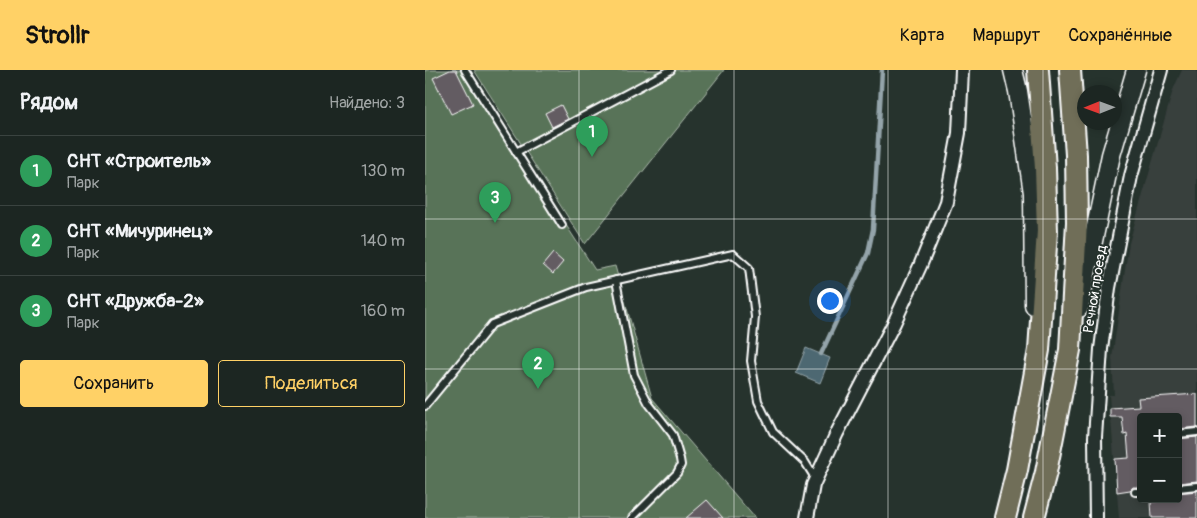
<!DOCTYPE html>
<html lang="ru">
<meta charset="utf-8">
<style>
body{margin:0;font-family:Pangolin,sans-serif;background:#29322f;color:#f1f3f6}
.controls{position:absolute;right:15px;bottom:15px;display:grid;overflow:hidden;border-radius:5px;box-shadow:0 2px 8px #0003}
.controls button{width:45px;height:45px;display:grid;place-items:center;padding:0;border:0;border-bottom:1px solid #3a4340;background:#1c2622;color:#f1f3f6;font:25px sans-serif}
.compass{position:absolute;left:652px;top:15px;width:45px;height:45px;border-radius:50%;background:#1c2622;box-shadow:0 2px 8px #0003;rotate:269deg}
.you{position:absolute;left:404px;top:230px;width:18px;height:18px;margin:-12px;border:4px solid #fff;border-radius:50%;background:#1a73e8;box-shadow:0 0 0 8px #1a73e833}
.badge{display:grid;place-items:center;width:32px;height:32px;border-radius:50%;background:#ffd166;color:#fff;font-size:16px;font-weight:700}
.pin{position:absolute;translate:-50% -41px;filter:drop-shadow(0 1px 2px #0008)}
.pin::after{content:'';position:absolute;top:26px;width:18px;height:15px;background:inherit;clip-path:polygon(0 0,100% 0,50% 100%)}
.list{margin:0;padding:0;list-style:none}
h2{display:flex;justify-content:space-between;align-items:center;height:65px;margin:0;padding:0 20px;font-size:21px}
h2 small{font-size:16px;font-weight:400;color:#a0a5a5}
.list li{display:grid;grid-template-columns:32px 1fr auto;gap:15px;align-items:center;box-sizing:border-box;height:70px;padding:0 20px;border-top:1px solid #3a4340}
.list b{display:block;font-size:19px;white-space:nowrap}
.list p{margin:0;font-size:16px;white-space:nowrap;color:#a0a5a5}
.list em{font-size:16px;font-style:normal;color:#a0a5a5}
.actions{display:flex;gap:10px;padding:15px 20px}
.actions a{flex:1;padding:11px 0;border:1px solid #ffd166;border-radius:5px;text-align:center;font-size:18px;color:#ffd166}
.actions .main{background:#ffd166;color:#111}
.map{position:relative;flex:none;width:772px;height:448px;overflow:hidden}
header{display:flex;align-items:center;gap:30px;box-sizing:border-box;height:70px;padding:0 25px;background:#ffd166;color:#111}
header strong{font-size:24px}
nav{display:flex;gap:28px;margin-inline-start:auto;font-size:18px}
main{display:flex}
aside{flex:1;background:#1c2622}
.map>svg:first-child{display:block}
.built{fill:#383f3d;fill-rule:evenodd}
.green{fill:#597358;stroke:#acb9ac}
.water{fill:#4d6872;stroke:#94a4aa}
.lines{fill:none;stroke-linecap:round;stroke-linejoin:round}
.stream{stroke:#94a4aa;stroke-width:4.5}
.building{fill:#635b62;stroke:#fff}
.service-casing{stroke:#fff;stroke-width:10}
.minor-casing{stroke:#fff;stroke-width:16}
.secondary-casing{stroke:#fff;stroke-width:21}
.primary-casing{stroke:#fff;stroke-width:24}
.service{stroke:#26332d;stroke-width:6}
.minor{stroke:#26332d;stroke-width:12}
.secondary{stroke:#26332d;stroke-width:18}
.primary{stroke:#706e59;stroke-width:20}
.grid{fill:none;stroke:#fff;stroke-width:1;stroke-opacity:0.55}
.labels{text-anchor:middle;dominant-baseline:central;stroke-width:4;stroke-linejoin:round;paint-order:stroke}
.street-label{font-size:14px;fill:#fff;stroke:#26332d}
</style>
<header>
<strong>Strollr</strong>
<nav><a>Карта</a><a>Маршрут</a><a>Сохранённые</a></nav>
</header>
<main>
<aside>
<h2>Рядом<small>Найдено: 3</small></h2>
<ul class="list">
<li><span class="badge" style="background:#2e9e5b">1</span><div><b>СНТ «Строитель»</b><p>Парк</p></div><em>130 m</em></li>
<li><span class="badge" style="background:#2e9e5b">2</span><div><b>СНТ «Мичуринец»</b><p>Парк</p></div><em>140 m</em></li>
<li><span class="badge" style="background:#2e9e5b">3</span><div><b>СНТ «Дружба-2»</b><p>Парк</p></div><em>160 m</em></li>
</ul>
<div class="actions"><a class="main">Сохранить</a><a>Поделиться</a></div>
</aside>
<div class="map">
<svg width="772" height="448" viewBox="0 0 772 448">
<rect width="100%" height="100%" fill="#26332d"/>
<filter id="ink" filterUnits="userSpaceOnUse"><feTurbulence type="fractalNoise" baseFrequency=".02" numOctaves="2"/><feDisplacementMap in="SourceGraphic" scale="10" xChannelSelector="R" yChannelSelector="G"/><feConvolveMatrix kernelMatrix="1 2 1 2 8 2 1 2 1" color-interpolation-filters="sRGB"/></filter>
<g filter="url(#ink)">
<path class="built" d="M757,0H772V448H694L684,325H689L687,288L704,173L748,20ZM716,347H753V429H716Z"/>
<g class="green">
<polygon points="0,0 44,0 81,62 170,200 190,196 227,328 330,448 0,448"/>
<polygon points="49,0 299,0 160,174"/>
</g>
<polygon class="water" points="381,278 405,288 395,313 371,303"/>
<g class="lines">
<polyline class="stream" points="396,284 443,183 448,159 457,0"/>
</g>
<g class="building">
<polygon points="25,0 31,0 48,34 26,44 8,8"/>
<polygon points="136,35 143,49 127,57 120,43"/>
<polygon points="128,183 138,192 128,204 118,195"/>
<polygon points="772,324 772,357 753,359 753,347 716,347 716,417 708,417 705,420 692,422 690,389 704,388 702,364 699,365 697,347 685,347 685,338 714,336 713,328"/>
<polygon points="772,367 772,411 753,413 753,369"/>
<polygon points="772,421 772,448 727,448 726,432 753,430 753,423"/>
<polygon points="282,430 298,448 261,448"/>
</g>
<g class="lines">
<defs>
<g id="service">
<polyline points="40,0 137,155"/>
<polyline points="91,82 246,0"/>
<polyline points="191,210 209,305 224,334 248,365 255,389 256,395 252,403 207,448"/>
<polyline points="0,336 67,254 161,217 308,184 324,198 330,247 326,291 333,331 348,362 380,392 390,408"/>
<polyline points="753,364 772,362"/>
<polyline points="753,418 772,416"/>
<polyline points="710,422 716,422"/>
</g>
<g id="minor">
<polyline points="382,448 388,415 412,363 469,253 495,196 521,132 534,63 537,0"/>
<polyline points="671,448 670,367 676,279 684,218 706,106 736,0"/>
</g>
<g id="secondary">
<polyline points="588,0 593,21 608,123 609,235"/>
<polyline points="654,238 686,85 711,0"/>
</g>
<g id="primary">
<polyline points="580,448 592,400 614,280 622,161 620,98 613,0"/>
<polyline points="609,448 621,402 645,280 652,152 651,85 645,0"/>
</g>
</defs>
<use href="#service" class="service-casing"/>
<use href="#minor" class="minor-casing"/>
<use href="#secondary" class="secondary-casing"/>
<use href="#primary" class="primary-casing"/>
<use href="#service" class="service"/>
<use href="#minor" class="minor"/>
<use href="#secondary" class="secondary"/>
<use href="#primary" class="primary"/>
</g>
</g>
<path class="grid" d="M154,0V448M309,0V448M463,0V448M618,0V448M0,149H772M0,299H772"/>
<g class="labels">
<g class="street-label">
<text transform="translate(670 219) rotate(-81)">Речной проезд</text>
</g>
</g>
</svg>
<div class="controls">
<button>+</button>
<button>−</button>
</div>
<svg class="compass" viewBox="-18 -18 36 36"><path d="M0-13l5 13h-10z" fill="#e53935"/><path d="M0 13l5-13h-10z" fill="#a0a5a5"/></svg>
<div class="you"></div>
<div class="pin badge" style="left:167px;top:87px;background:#2e9e5b">1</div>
<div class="pin badge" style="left:113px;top:319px;background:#2e9e5b">2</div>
<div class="pin badge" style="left:70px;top:153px;background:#2e9e5b">3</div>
</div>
</main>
